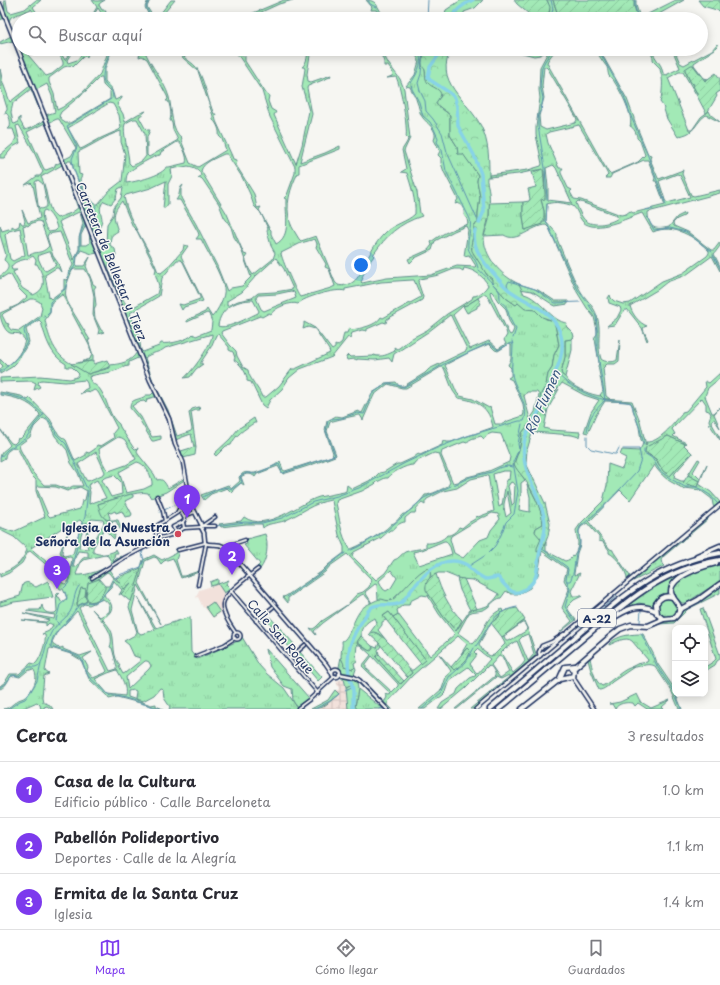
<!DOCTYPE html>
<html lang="es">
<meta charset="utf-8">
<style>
body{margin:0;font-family:"Playpen Sans",sans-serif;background:#f7f7f7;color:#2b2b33}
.controls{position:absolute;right:12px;bottom:12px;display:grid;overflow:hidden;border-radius:8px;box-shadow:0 2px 10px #0003}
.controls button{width:36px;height:36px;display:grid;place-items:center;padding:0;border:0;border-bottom:1px solid #e1e1e2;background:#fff;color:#2b2b33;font:20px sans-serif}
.you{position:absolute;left:361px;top:265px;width:14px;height:14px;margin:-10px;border:3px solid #fff;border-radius:50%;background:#1a73e8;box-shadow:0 0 0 6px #1a73e833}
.badge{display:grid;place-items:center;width:26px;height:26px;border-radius:50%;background:#7c3aed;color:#fff;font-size:13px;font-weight:700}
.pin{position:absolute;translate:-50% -33px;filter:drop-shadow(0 1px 2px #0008)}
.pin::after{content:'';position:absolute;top:21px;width:14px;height:12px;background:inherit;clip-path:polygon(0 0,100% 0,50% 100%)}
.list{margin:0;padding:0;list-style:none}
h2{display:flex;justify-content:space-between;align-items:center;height:52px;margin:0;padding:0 16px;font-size:17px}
h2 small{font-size:13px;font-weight:400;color:#7c7c81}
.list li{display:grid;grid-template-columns:26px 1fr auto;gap:12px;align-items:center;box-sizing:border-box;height:56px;padding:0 16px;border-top:1px solid #e1e1e2}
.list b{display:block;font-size:15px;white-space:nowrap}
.list p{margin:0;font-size:13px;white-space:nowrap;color:#7c7c81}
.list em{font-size:13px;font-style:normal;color:#7c7c81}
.icon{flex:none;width:22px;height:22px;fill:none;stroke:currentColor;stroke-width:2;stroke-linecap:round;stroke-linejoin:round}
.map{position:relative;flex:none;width:720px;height:709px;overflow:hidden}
.search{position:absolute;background:#fff;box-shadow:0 2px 10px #0003;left:12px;right:12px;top:12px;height:44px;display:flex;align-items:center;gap:10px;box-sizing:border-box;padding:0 14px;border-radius:22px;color:#7c7c81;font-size:15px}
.sheet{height:220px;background:#fff}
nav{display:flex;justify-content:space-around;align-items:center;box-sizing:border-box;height:56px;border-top:1px solid #e1e1e2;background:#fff;font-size:11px;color:#7c7c81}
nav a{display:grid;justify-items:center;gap:2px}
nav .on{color:#7c3aed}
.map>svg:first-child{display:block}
.built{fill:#f2e1db}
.industrial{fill:url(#industrial-grid)}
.grass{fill:url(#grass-tufts);stroke:#5e8c8a;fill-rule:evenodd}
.forest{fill:url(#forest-crowns);stroke:#5e8c8a}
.garden{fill:url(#garden-furrows);stroke:#5e8c8a}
.pitch{fill:#a2e9b6;stroke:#5e8c8a}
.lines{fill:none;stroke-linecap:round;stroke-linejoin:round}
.stream{stroke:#5c91b0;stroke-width:1}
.river{stroke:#87d3e7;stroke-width:3.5}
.street-casing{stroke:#1b2f5e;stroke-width:5}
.secondary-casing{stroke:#1b2f5e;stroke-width:5.5}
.highway-casing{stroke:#1b2f5e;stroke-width:7}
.street{stroke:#f6f6f2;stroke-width:2}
.secondary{stroke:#f6f6f2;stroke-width:2.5}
.highway{stroke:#f6f6f2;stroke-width:4}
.poi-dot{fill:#d1495b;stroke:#f6f6f2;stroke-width:1.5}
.labels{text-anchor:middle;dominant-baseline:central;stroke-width:3;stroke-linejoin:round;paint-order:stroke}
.shield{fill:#f6f6f2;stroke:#5d6b8a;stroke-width:1}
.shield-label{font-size:11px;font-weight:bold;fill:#1b2f5e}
.street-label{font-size:12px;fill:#1b2f5e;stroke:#f6f6f2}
.poi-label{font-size:12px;font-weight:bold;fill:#1b2f5e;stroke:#f6f6f2;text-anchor:end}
.water-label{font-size:13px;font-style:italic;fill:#365880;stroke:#f6f6f2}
</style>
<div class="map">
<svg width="720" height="709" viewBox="0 0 720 709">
<defs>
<pattern id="industrial-grid" width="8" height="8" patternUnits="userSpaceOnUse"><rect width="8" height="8" fill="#f2e1db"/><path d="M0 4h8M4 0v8" fill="none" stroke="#cfc1be"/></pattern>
<pattern id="grass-tufts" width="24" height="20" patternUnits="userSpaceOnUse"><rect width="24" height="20" fill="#a2e9b6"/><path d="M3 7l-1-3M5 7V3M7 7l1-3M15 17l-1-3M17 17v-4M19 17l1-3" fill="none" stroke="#8bc89f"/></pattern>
<pattern id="forest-crowns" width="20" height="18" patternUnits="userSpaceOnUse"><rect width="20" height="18" fill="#a2e9b6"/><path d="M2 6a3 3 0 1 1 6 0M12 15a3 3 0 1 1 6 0" fill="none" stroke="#8bc89f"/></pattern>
<pattern id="garden-furrows" width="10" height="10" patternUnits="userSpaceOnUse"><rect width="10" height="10" fill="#a2e9b6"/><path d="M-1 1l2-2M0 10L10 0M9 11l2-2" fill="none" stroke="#8bc89f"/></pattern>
</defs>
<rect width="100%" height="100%" fill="#f6f6f2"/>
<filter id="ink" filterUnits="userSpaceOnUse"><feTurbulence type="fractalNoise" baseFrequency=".025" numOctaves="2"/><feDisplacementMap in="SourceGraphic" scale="8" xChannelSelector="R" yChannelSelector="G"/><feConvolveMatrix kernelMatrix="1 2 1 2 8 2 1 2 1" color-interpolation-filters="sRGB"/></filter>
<g filter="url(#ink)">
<polygon class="built" points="218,584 225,593 221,603 222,612 213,618 204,607 203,608 198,597 196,598 199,590"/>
<polygon class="industrial" points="344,679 348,709 311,709 328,700 332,693 339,689 336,681"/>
<g class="grass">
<path d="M4,0H6L8,11L11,13L25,9L36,0H41L33,7L41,19H38L31,9L11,17L9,21L19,44V49H23L46,76L52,74L63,65V62L57,49H61L62,55L65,60L72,49H74L67,60L68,63L77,60L86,49H87L85,53L92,49L88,53L87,58L85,56L83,57L73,67L72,65L64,67L49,78V82L54,94L57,110L63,107L83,92L100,74L109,49H112L105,69V81L112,90L115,100L122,97V98L117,104L123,114L125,122L138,114L146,111L139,117L145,128L147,130H150L147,137V155L149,157L178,140L173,130L172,123L170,120C172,115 170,105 168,101H166L168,99L167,96L147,59L142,56L139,57L141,49H144C150,66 164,80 169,97C172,109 171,131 182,138L181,140L190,163L198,167L226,150L222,139L219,136C220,131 217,123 213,120V116L198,71L183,58L178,49H181L184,53L191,49H195L184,57C188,61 193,63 196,67C204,77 208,101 214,114H216L215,116L216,121L232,156L233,159L237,160L236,165L254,194L257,208L261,207L259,210L269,228L271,230V234L276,244C292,236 285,214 286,199L284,198L287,195L295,173V167L270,117L262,91L234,49H237L242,56H245V61L267,95L269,96L268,101L271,109L276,112L274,115L296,164L302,145L309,111L302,87L305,69L304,67H302C307,63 308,55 307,49H311L307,74L308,81L311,82L331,75L330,77L308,86L307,88L312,114L300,162L325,153L340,146V149L299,165V173H298C290,188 285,206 290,222C292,228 296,234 299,239L301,241L316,236L335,282C338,286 341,286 346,285C360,283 364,263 371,252C375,245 380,237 386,232C394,224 407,222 415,214C416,200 411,186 407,173L401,172L406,169L402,150L407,142L408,139L406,137C408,128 401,86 396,77L387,78L392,76L393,73L388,66H384V62L379,49H381L388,63L400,79L404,89L410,138L404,151L417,192L420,213L422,216C398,224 387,235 373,255L374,256L371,260L362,277L363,278L361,282L362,283L387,278L431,275L457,266L475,267L476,266L469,255L464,256L468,230L466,226L454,231L435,241L432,250L415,258L410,263L408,259L428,250L432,245L431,242C442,233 455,228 468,224L467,219L464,215C465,210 462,205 458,203L455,204L458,199L444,172L441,163V158L438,155L440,151L434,140C439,129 425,123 421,115C419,111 419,106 417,102C416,97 412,92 410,87L406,86L415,75L419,61L415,53L410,49H425L422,64L425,69L426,79L442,93L436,104L450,115V135L457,146L458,154L463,153L478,175L477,181L480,197L478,213V223L475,225L472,241L476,257L484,269L487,275L492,279L493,283L506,298L516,305L518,303L527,309L535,310L546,319L551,320L555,324L559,345L554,355L552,368L548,374L546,385L541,394L537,419L545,400L559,389L548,409L544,428L551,430L580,432L579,437L572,435L533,432V430L529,424L522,433L520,447L514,464L525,480L521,483V493L519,510L530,512V497L527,484C535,496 542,510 543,524L536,528L535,531L540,536L543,547L546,542V551L565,561C572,560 578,551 578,543C578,539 576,534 576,530L581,523L603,501L607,485L608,464L622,469L626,458L620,455L622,450L639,451L642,446L643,442L645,445L647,444L646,442C659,443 673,424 681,415L682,412L686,411L706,387L705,381L709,383L720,373V378L708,388L705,396L712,413H714L720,407L714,414L720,428L714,419L712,420L711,422L720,438V440L710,425L709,420L711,414L709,411L706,410V404L702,398L672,429L675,434L673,436L686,443L685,444L668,436C659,440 654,446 647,454L656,459L659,466L670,476L677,468L692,453V454L675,473L674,478L681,481H684L683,483L697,486L699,481L688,475L698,459L700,460L693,472L700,479L707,464L699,484L711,492L720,502L714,507L713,505L712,499L700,490L685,488L684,490C680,486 678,486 673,483C665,479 659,472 654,465L630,500L620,490L589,522L610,549L613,550V551L630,576L627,579C627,571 616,556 609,553V550L603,542L599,541V537L587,523L581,527L579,531L580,545L577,553L574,574L575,575L580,573L571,591L572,594L573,596H582L574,600L567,607L569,611L576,620L560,632L572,621L562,608L569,589L564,580L567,569L542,551L538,575L530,588L519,594H511L506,591L501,598C494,599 491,606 485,609C480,612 474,610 469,613L458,633L473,644C486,631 483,618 502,609L503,612L500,613L499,617L491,623L479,644L483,651L490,656L494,655L505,644L502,637L524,621L528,630L536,654L535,656L473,709H470L509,677V675L501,679L496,677L457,709H455L495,676C496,673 492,667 489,665L466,688L441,709H438L442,703L456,694L458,689L470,678L475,676L476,675L468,667L450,680L446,692L443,695L425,709H419L442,689L446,677L451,671L439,654L454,670L470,651L467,648L461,654L467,644L458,636L413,675L388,702V705L392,709H357L355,707L358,689L379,706H383L355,680L350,679L353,684L346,687L344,679H342L339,667L341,657L344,663V666L353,669L355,667L356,669L354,675L360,678L383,701H385L387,697L385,694L389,695L391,694L362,666L371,655L360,645H357V642L368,650L373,649L372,646L377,648L379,643L381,646L378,650L379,654L376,657L401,684L412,673L410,670H413L425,660L393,617L398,614L430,656L455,634L439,614L428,596L430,595L443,616L456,631L470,610C484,607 490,608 499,594L473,580L460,579L445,573H438L431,577L430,571L425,569L392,600L388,601L378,599L377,585L375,584L365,592L372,603H370V601L364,594L361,595L323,623L314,631L316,635L310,628L313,629L316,627L322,621L347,605L357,594L363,592L369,587L372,580L347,554L330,566L325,572L288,598V603L283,597L286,596L321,572L328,565L344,553V547L339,535L332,501L331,500C313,503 300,514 284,521C278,523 267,523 263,528L262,524H246L221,527L219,524L241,521L244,517C266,533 299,503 319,497C327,495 336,494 344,492L346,491L347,485L352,489L373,479L379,473L384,472L397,464H400L413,458L418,454L420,455L442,445L443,440L447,442H451L491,428L493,427C489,407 478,401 458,398L453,391L444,368L441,367L406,388H402L388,384L374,395L363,420L360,415C357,415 332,421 330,422L327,431L336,455L335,456L311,465L283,474L282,473L278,466L257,474L255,477C251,473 246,473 241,477L244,485L241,483L233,490L232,493L227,488L211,494L204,500L201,495L228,485L232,488L240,481L239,477C246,469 248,474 255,473C263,470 275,467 280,461L283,470L285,471L332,456L333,453L325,430L327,421L336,416L342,417L358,411L362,413L372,393L382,387L385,383L396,382L399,386H404L425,373L429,369L466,351L467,349L451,316L450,315L428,332L394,354L392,362L389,358L375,360L357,359V360L355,359L347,360L346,357L348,355L350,357L373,356L374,355C382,358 388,354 395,351L394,347L397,349L399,348L412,338L427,330L447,314L472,299L473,296C479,296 485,290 488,285C483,276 475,270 464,268L463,271L460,269H454L439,275L420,279L418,282L423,297L422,300L387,319L386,323L383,322L367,329V331L362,330L352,333L350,339L349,337H348L332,357L300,369L289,378L282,389L270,400L266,408L262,405L251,382L247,381C248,374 240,363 234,360L235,358L233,352L229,350V347L218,334L216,335L211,347L201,362V364H203L196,369L190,377L184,378C192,372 213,343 212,334L165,348C160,353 151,352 145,358L153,381L168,410L177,436L191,431L192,429L189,413L192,409L199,407L200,410H196L191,412L196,447H194L191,434L180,438L172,442L168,421L156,397H154L147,399L146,403L144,401L138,402L132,406L141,417L147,429L152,437L161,436V439L154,441H152L139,419L130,408C130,397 141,401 146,395H151L154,392L140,357L129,362V366C123,366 120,370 114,371C106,374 97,373 89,377C90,384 98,385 101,391C108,401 109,417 119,424L120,427L133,447L135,449L138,448L137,451L138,454L154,474L157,480C164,478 165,484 168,488L185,478L186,479L166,492L151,498L148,493C138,490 110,501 98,504L106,520H118L122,530L121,531L116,521L108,522L105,527L115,535L114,539L104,529L93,548V552C99,556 108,554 115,551L116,549L118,553H115L113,561L118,558L119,560L120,559V556L124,558L108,568L116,580L127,586L132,581L125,591L119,595L122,590L114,581L111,587L104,594C105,598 108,599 110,602C115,610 108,615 102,619C106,623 110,627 112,633C115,643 112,657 120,665L119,667L123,674L125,673L140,661V658L134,656L129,645L124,641L135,635L137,632L129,607L143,560L154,555L162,560L176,553L175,550L177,549L178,554L176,560L181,576H184L199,571V572L181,578L173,558L164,561L161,564L157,558L154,557L145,561L139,583L161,624L138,585L132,610L138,632L141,634L155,630L138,597L156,628L190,617L191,652L197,659L240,640L242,637L259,665L267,674L284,688L297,707L302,709H169L170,707L164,698L163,689L160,688L154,695L143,701L135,699L136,691L134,690L128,691V697L151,705L156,704V706L163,709L117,697L109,699L107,696L89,679L81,660L71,654L51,648L49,649L45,671L49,674L44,676L42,697L43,702L50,705L53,709H51L47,706L44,707V709H41L40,705L37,702L21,709H4C10,708 12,704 17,701C19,699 23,699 25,697C33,690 40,677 33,669L27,671L20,677C18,677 15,675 13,676C8,677 8,686 0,689V686L5,682L10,674H19L31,663L35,664C40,661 47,640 45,635L42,634L49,631L53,625L49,623L46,626V623L22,620L46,622L49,620L23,613L54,619L55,615L27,611V610H40L42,605C43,612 47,614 55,613L57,611L56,594L60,593L57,596L58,597H59L62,602L67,598L63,589H60L55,579H54L50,568L30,551L28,552L22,563L9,573L0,577V574C14,569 21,564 27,550L26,548L14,537L0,530V527L13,532L45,517L36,491V480L31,475L18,449L14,447C9,450 5,452 5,458L0,461C0,450 4,452 10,445L0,429L11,443L14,444L17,441L18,438L20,439L24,435L40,416L39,413C29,401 15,397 0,395V392L21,396L28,400L30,398L50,419L59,435L66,440L75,461L86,455V452L89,453L95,449L97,445L101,446L114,438L113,433L117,428L98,392L94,390L91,392L86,391L80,394L84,390L88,388L87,383L85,380L65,382L42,380L39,381L38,384L40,387L34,390L36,383L32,381L0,382V378L40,376L70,379L77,377L79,374L72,367H66V364C50,355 46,339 41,322L39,320L26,329L29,342L16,363L12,367L0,374V370L3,366L0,363V359L7,366C16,360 23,350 25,340L20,334C18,333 13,334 10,333C4,331 0,318 0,313L18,305L27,297L19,289L11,275L8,274L0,279V276C7,272 12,266 4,260L6,255L0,235V225L2,231L12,228V226L15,228L19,226L20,221L22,224H24L25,221L22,210L28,223L40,218L33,185L31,183L25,185L37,176H40L43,172L33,150L19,125L16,126L20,143L13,147L4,158H0V155L13,144L16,138L13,129H8L10,127C11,123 10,116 6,113L4,114L7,110V108L0,85V69L3,83L10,102L30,86L13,41L0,44V42L11,36L4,19H2L0,20L1,11L3,9L5,10ZM100,77H102L103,85L110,92V99L70,123H65L59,116L61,112L87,90ZM47,84L52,96L55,112L46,115H45L41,102L39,100L36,90ZM31,89L44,121L33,127L25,130L20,121V117L17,123L14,124L13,123L11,112L13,103ZM109,103L113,104L119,115L121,128L119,130L101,138L83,148L80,149L68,128L95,112C98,109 105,106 109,103ZM57,119H59L76,148L71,156L65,159H63L49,125L50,122ZM134,119H137L145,134L146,156L142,161L132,166L129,163C129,154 122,131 125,124C127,122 131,120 134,119ZM45,123L61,162L57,164L56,163L54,167L46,170L44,169L27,132ZM121,131V142L125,154L122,181L109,191L98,204H95C88,196 82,189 80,179L82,175L79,174L78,152C93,145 105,136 121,131ZM177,142H179C183,147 188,157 186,163L169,167H166C164,175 135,182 126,183C126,180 126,176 128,173C131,169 155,155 160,155L161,152ZM224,154H227L242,177L250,194L254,206L261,213L268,229L267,231L271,246L275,253L273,259L253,275L249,269L245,258L247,255L244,254L227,214L201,171C203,162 216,158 224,154ZM68,161H71L85,201L84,204H81L66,164ZM62,165L78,208L71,213L57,218C46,211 48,188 41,177ZM188,166C194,167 200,169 201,176L198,178H201L203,180L219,204L224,217L231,227L234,237L240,246L251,277L242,286L231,288L227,291L217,266L196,224L181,198V189L183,185C178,188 181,195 176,200H180L198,232L199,235L196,239H201C208,253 221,274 224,288C226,296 217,312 212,317L207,309L205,312L187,320V322L207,313L209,314L212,322L211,330L196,336L193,334C189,340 168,345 161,343L159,346L143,352L141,350L139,336L130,313L159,296L162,278L177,260H181L183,262L200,297V299L183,305L179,304L182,310L184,307L203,301L181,256L188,246L184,245L183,250L166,269L161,273L158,272C149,246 129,224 124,197L126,195L151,188L166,181L163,208H165L168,204V184L172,176L171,169ZM38,180L43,184L47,204C47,208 42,210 39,208L38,205L35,182ZM122,187L123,188L121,198L114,207L113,215L107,224L106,245L101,250L93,235C96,229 101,227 102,220C102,213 97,209 104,201L111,204L116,198L118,189ZM122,201L133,227L137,231L156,269L155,273L159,286L157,294L130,309C124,304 110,275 108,266L111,261L116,255L115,249L110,245C111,236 110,236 118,231C113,217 112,213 122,201ZM45,210C50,212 57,224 57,229L55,231L49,232C44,228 41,216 43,211ZM79,212L80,213L83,223L79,238V249L74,260L59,222L62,220ZM38,221L41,222L49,246C44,252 40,252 34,253C32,254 30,255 28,255L23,226L26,225L28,226L30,224ZM86,225L89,231L90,243L87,245H81V235ZM20,228L25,255L13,261L10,259L5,235L9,231ZM60,232L73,265L68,274V279L65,280L64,279V289L51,299L49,297L45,275L56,268H58L61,272L58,263L53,256L47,237L48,234ZM315,239L317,244L316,247L326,264L325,267L329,269L335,286L331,288L300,297C297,294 281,258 281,253L301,243ZM81,250L92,254L98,253L137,352C131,362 121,364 110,365V368L88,374C83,370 77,367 72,364C54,355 49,338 45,320L50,313L51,303L63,294L65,300L89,345L92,354L90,359L78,363L91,361L93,362V355L88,340H90L73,312C71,307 67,303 66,297C64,289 69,278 72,271L74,269H85L90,278L94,296L93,315L99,330L98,334L104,332L101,330L95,318L94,309L96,305L94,289L96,286L93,284L86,266L90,257L84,266H76L77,257ZM48,252H50L56,265L46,271L43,269L38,258L39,255ZM33,256L36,260L35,264H37C43,274 49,289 33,295L22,288L13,272L17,270H12L11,267C15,259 26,261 33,256ZM276,258L284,269L293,289L275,292L258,293L252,298L238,301L227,306V301L242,292L256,276ZM412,280H414L421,297L383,318L381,317C376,326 361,328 352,330L349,328L347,333H344L342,342L337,346L335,345V348L332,350L315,328L304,322V325L303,329L308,327L315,329L329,350L330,353L295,369H292L279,386L266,397H262C259,388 249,379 248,370L243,367L237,356L236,351L230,345L221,333L222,331L260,316L262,317L269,313L271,314C274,308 291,301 298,304C303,297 337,288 345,291V289L381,282ZM291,291L294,292L296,298L264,311L261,309L256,298L258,295H260L277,294ZM491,291L493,293L498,301L506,309L509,321L514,329L512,334L510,335L508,332L491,296L490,292ZM484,294H486L488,297L506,331L507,335L504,340L506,344L498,349L489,341L470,349L453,315L463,306L467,305ZM30,299H34L40,302L42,308L40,316L19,331L11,330L8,326L9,324L6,323L2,315L4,313ZM253,300L259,311L258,313C249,317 227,330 218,326C220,308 236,300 253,300ZM489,344L495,350L498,351L509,344L511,345V359L508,365L511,368V376L508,378L512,380L523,404L524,413L523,416L508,421L503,424H495L490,407L489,408L473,399L460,396L457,393L445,365L470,352ZM527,392H537L539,395L535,412L530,419L524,396ZM43,418L48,421L55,436L67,450L71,463L78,473L83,486H73L67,489L56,485H44L33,473L20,449L19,445L30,437L34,427ZM492,433L501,434L510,457L509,462L489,471L475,475L467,477L458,482L453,483L441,455L442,451L464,442L467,443C469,438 476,438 481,436L484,439L487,435ZM118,437L122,438L125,440L136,459L126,465L109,471C103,466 100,456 99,449ZM96,452L105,472L104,474L88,481L86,480L78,464ZM434,453L439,454L450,482L448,486C442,489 431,495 425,495C421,501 412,510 406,513C405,514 404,514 403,514C399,517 397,523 391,524C388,530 357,548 350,549C340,534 340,519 336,503L337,500L362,491L375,484L377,482L385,478H388C391,473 406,465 413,465L415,462ZM137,462C145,463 153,477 152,485L144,489L126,493L119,472ZM503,471H510L509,480L508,479L506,482L502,505L499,507L493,474ZM114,475L121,482L122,494L111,497L102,480L104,478ZM488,475L494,511L478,517L477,516L475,519L468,523L462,528L459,527C457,531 451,536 447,535C444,540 433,544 426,543V547C419,550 412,549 405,552C401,554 399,559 394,560L385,573L376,580L353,557L352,555L354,552L381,538L390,530H394C395,526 401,522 405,522V518L411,513H415C416,508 418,506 422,503L425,505V502L427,499L443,491L457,488L471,479ZM97,480L106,498L89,504L90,492L88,485ZM511,482L515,484L514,503L512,505L508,486ZM38,486L56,487L67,491L80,487L87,491L85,500L82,501L80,509L50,517L48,515L37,489ZM507,491L511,513L506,517L504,508V510V504ZM492,513L498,514L500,519L491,530L488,537L480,540L463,558L454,553L450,539L451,536L482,517H485ZM92,519L103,520L104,523L91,547C87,539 87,529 90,520ZM80,520L82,522L73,554L64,556L62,554C62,544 71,523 80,520ZM86,522L87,523L86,539L88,549L79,548L81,535ZM71,525L60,552L63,558L70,557L72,558L69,581L65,584C57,581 53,573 55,565L53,567L35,552L31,548L62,528ZM444,541H446L450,547L452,554L419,565L413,552L422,550ZM78,551L88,552V557C80,557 81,563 76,567H73L75,558ZM105,555L108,556L112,563C107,569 86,576 77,575L76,574L81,562L83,560ZM391,570L397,578L391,588L386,591L383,589L379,581ZM107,572L109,573L113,578L109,586H105L98,600L92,602L94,582ZM81,589H86L85,596L87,601L77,605L78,598ZM103,599C108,602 111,606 109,612L100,617L92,609C100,619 116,633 110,647L112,648L117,667V669L110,671L79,608L84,604L89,605ZM77,611L79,614L107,671L105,673L93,678L87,671L88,667L83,658L92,652L80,656L63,649V647L61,648L56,647L52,642L58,630L65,624ZM522,623H524L527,628L526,631L509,641H506L504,636ZM528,634L534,654L528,661L519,640L523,636ZM517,641L525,661L522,665L513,673L501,653L506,648ZM477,649L490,659L477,674L470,664L477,655L474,652ZM372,656L398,684V686L392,692L366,668V664ZM499,656L503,658L509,672L500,678L491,665ZM145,661H147L149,662L151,666L149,669L128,689L126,677ZM117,670C122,678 127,687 125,696L108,694L95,679L108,673Z"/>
<polygon points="92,0 97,1 105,0 100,3 99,5 102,10 106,10 105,13 108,19 102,19 103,16 98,8 91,19 90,19 97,7"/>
<polygon points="148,0 150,0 147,7 152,15 156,16 160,14 171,0 175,0 159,19 145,19 149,16 145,7"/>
<polygon points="284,0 293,0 279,4 246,19 239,19"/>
<path d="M366,0C379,0 377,10 384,15C387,17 391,17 394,19C383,19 381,19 376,10H371L372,7Z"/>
<path d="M547,0H553L557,12L556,18L544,19C552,14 550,8 547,0Z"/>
<polygon points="634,0 636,0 636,5 640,18 676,0 684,0 659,14 661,19 659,19 657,15 648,19 638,19 634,6"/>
<path d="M717,44L718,46L715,49L694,63V65L704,78L708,79L705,81L693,65L685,70L691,83L695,85L693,86L698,95L697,96L683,72H679L668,78L689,130H692L701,117L709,111L711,115L720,122L706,115C699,119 696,128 690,132C686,135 681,135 678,137L667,119L663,106L660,102C662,98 663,82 662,78C662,74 660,72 660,68L653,61C654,57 650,51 646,50L650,49L661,66L663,73L666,75L680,68L672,49H674L680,63L684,65L712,50Z"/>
<path d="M508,49H522L533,52L534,50L536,52L542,49H556L548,60L547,63L608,172L610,174L638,162L645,155L640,141L637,138C637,134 634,128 630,126C634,117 621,92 615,83C614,80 611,78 609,76C608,74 608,70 607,67C603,62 598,55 596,49H600L604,58L627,99L634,118V120L648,154L651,155L650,159L658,178L659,179L683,170L682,174L691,195L694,196L720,190V193L648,212V214C649,229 656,230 669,227L677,217L685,213L684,216L677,219L673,223L674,226L688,232L711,250H714L720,242V246L714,254L720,266V271L712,256L686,275L667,282L657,290L630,306C632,314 639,323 647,326L644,327L643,329L648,340L647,341L642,328L627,309L623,312L615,325L607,326L617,318L621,310L620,307L609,303L608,298L610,295L611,298L614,301L623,304L630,303L662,281L683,273L707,256L709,253V251C695,237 674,223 653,232L642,213C627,218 596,234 583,222C578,217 578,210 573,206C565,203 555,201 547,204L546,221L557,234V239C564,256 571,274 580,290C585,299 594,306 597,316C602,331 596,344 601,359C604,362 613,363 617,360L620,339L619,361L615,364H607L603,368L606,396L610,399H604L600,395L603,391L598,366L599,363L595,339L594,338L597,334V330L594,317L587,308L577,292L549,228L546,225C532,225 517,244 504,235L484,236L489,220V203L523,202V216L525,230L544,221V211L541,200L545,193L544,171L537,170L518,174L489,177V175L528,170L541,166L542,164L536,135V127L540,98L539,90L540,67L549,50L540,55L534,56ZM544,67H546L548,69L576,117L577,120L575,123L546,130L540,127L539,116L544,98L542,86ZM579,125L606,171L608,175L605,178H610L612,174L644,160H648L655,178L654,181H656L665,205L633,213L630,211L626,214L621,215L581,200L574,199L570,192L572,190L568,188L561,173V171L563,168H559L548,143L546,134L549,132ZM553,165L556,168L572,203L548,200V187L546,168ZM677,174L680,175L690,197L667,203L665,200L659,181ZM578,201L616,215L618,218C610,224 590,228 583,218C580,214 578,208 576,203Z"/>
<polygon points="519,284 538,290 555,301 568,301 568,304 555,306 532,291 520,289"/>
<polygon points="572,339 572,350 565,377 562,375 561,373 565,356 565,340"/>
<path d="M254,418L256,423H254C245,429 235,435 231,445L226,446L216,456L214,454L230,439L238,429Z"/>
<polygon points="709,516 708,519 663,557 661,560 662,564 664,566 629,583"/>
<path d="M265,534C269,544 267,561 260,569L257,567L260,564L244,545L247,544L246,541L247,539Z"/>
<path d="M720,565V581L686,603H682C654,581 703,568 720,565Z"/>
<path d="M696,568C682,575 669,576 669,595C660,595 655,597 652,606L639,603L621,611C645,592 668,578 696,568Z"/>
<path d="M48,581L53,597L14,602L0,606V602L20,596L23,584C29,580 31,585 36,587Z"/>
<polygon points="720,587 720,593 688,609 674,623 659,624 655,626 655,625 661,622 668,622 674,620 683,610 702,600"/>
<circle cx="667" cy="608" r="10"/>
<polygon points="703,608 720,655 720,659 717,661 715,665 705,671 705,667 713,662 716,659 700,609"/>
<polygon points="270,617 294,644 290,648 267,620"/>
<polygon points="300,652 322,677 318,681 296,655"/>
<path d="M590,658C592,667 594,681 602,686C612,682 624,667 634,667L612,682C609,685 604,690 599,690L591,671L588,660Z"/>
<path d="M637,694L641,702L651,708L670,700L662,707L664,709H647L638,703L635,706L633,703C626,702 618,703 615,709L612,704H609L620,702Z"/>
</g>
<g class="forest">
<polygon points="461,0 483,0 475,8 464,12 464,19 443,19 446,10"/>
<path d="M433,49H452C432,81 468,100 481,126C489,142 489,159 489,177H487C486,182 489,187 489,192C490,199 489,207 489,214C489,222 485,228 484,235C483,256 501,276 519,284L524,294C540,298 552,322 567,323L566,326L573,333L574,337L572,339L565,340V357L561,372L562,375C566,377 566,379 569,382C577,389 591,395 601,396L604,399L632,401L640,421L646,445H645L641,440L639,427L633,410V406L630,402L605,401L596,415L588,433L584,432L591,412L599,400L584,395L562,383C557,391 547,396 544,402C541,408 540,418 533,421L538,411L541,394L546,385L548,374L552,368L554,355L559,345L555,324L551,320L542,317L535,310L531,309H525L518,303L516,305L506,298L492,283V279L487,275L472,251L471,245L473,237L474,225L478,223V213L480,197L477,181L478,175L463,154H458L457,146L450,135V115L436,104L437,101L441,96C441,88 432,88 428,83C425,80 426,75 425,70C424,68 422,67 422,64C421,61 424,55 425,52Z"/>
<path d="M530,423L533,424L531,428L533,430L527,450L526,463L545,503L550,524L548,536L543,549L537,552V548L541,539L535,532L536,528L543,524C542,509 532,489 523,477C519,472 516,469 514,464L520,447L522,433Z"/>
<path d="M428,568C434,577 427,579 426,588L430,595L428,596L422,595L410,601L409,605H403L397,610L398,614L393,617L389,612L383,616L386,620L382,622V625L378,630L386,640C380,636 377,630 369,634L377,623L376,620L375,618C369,620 362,626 361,632C361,634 362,635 361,636C361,638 358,639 358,641C356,647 356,656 357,661L354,663L355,667L353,669L344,666C344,662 341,660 341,656C341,650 343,646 342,641C350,639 354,613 365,606C369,604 376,600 380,599C384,599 387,602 392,600C402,593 417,571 428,568Z"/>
<path d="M643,634L655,657L657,663L674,688L675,694H676L682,709H679L671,690L655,666C647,662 639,668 631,667L637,664L647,662L648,660L632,641C626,636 616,642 609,645V644C617,635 632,634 643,634Z"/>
<polygon points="266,649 309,698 297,707 293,701 292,689 284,686 270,667"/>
<polygon points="350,678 357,681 358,689 355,706 357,709 348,709 346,687 353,684"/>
<path d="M335,690L339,694C329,702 324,709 311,709L328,700Z"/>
</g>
<g class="garden">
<polygon points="514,0 547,0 550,7 549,15 544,19 535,19 517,4"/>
<polygon points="553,0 634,0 634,6 638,19 553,19 556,18 557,12"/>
<polygon points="698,0 720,0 720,11 703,6"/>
<polygon points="691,65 693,65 705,81 716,73 720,79 720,91 716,94 717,96 707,113 706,113 697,96 698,95 693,86 694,84 691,83 685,70 685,69"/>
<polygon points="543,169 545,193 545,199 541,200 544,211 544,222 542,222 542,224 525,230 523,216 523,202 529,201 530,199 528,189 536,187 532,172"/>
<polygon points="478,298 481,304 477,306 477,308 467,313 463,306 467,305"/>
<polygon points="107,360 110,367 88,374 71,364 92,361 94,364"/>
<polygon points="668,436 685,444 684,445 692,453 677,468 670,476 663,471 656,459 645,452 646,447"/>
<polygon points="194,447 196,447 195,455 183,458 181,451"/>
<polygon points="688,475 699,481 697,487 683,483"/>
<path d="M131,494L133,495V497L125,501L132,514L131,516L125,517L122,511L116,513L115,511L111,513L108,512L110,518L109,520C101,519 100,510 98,504Z"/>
<polygon points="141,568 140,573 138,574 139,576 131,602 121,594 132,582 124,589 116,578"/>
<path d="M436,574C441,591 449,608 462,620L456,631L443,616L426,590C425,582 429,577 436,574Z"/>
<polygon points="457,578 464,579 477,609 470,610 460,590"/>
<polygon points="99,579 105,586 105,589 100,598 95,601 89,602 86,596 88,583"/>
<polygon points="218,579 218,584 229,580 226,584 231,589 224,593 218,584 211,586 210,582"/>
<polygon points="81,588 86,589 85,596 87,601 77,606 78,598"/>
<polygon points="517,608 525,620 502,637 491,623 499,617 500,613 511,609"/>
<polygon points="389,612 426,660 421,664 383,616"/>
<path d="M373,632C385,633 402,660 410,670L412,673L407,677L379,643L369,634Z"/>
<polygon points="361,636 372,646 373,648 371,651 368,650 357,642"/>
<path d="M467,648L470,651C469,660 461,665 454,670L451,667Z"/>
<polygon points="379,654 404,681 400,684 376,657"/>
</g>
<polygon class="pitch" points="213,602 220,612 213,617 206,607"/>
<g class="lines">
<g class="stream">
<polyline points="149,0 146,7 150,15"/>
<polyline points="368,0 370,4 376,7 380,15 387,19"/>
<polyline points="635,0 635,6 638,19"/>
<polyline points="148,19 151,18"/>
<polyline points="427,19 428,0"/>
<polyline points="550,19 553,9 551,0"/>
<path d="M111,49C108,58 99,76 105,84C110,91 113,89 113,98"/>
<path d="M415,49C416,51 418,53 419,54C424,63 415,77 411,83L412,89L419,102L423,116L430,122L434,129L438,138L437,142L442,150L446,171L470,219C472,228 467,238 468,248C470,255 477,260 478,268"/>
<polyline points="423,49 421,74 418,83 420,91 425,101 426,111 433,119 442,133 447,152 477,219"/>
<polyline points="598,49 624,96 632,119 648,156 666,205"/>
<polyline points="547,199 545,168 538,126 538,115 541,110 543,98 540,86 542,67 545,61 553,49"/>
<polyline points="547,204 546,221 578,290 587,302"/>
<polyline points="645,210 653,209"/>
<polyline points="645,213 654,230 670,228 686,232 712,252"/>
<polyline points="88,221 95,210 96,206 82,189 73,168 72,159 77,147 67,126 111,99"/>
<polyline points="713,255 720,268"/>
<path d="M479,270C482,272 498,289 499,291C500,294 500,298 500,301C509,307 507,312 511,320C512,324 514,326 516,329L513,338"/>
<polyline points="510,291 507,285 509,281 535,289 555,303 580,302"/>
<polyline points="44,317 50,311 50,302 65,289 69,274 75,266 77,255 80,249 80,235 83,227 85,223"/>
<path d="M0,372C13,362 20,357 27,342L24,331L25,328L40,318"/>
<path d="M556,372C565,385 590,397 606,400C614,401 623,401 631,403L640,429L644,445"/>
<polyline points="0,394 5,394 24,399 33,405 46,417 53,426 56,434 66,444 88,491 85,517 77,538 77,547 71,569 70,580 68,584 64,588"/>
<path d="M587,431C590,414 594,412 605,400L597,348V326L596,316L589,305"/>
<polyline points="587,436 587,445 591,449 614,454 616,454 619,448"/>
<polyline points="644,449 644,453 652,458 660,471 671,479 685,487 696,487 702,490 710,495 717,503"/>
<polyline points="0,458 7,450 26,438 35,424 43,415"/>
<polyline points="454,485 470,477 492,472 499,468 507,466 513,467"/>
<polyline points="203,497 218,489 227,487 232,489 242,482 240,476 247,473 255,474 279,464 282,472 283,473 335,455 326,431 328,421 332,419 342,418 357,413 364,414 372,394 387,383 390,383 404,387 444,364 489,343 498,350 511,343 513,344"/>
<polyline points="183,507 187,505 190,505"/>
<polyline points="164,510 177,504"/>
<polyline points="160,512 162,511"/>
<path d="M215,526L245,522L262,523L282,518L313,502L337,496L359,488L405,463L437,448L467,436L519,421H524C531,406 514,389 512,374C511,364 513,354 513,345L512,341"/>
<polyline points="541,548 567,567 568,570 566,579 570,589 565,607 574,620"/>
<polyline points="349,551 358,547 387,530 424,498 451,486"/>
<polyline points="469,566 486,555 495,546 501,535 506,522 514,514 518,491 513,462 519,449 518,444 522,424"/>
<polyline points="115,578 119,575 141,567 144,560 142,553 143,551"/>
<path d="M114,580C112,583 101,599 100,600C94,604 88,601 82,604C76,607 73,613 70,618C62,628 52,632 51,646L54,648L73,654L81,658L88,676L110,696H115L125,698L161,709"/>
<path d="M567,581H570C575,573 574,563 576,554C576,549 580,547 580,542C580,536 577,533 580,527L606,504L637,471L641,459L639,449H623"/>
<polyline points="287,597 324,571 329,565 345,553"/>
<polyline points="640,622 641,610"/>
<polyline points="59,625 56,620 60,605 67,599 65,592"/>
<polyline points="580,627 617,596"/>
<polyline points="641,633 657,666 675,693"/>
<path d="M476,646C490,626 491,612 517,607"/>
<path d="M0,687L5,684L12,675L19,676L29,667H35L40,665C45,656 45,644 50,635C54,625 64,621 70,612C75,603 73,594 79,586"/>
<polyline points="345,690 352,687"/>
<polyline points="675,694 681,709"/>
<polyline points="8,709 20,701 25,699 31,691 37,681 41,664"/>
<polyline points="315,709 330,701 339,694"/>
<polyline points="380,709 381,708 385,709"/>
<polyline points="422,709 442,692 449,677 466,662 474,648"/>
</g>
<g class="river">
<path d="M451,19C455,10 464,4 473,0"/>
<polyline points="443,49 430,67 428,77 430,80 450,93 455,98 457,107 458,126 474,155 481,174 484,211 479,223"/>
<path d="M353,709C353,703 353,697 353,690C353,685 350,681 349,675C346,653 350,638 363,620C365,616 368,610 372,607C381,601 392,609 402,602C416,584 439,549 467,565C469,566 470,570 473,571C476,573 482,578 486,579C490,579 494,577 498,577C502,582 507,589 513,592C521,594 532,585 535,578C537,574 537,568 538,563C539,547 548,533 544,516C538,489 516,465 526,435C528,429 533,423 536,417C541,408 544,399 548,389C556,371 567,352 560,332C552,310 529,304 512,292C505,288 500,281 495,275C484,263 471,248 475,230"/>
</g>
<defs>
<g id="street">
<polyline points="157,496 163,511 165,521"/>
<polyline points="180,510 185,519 183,522"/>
<polyline points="184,516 195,512"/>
<polyline points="202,526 215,517"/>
<polyline points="202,526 215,526"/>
<polyline points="176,532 173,527 183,522 184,528"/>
<polyline points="156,539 156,532 158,525 177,513 183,502 188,498"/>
<polyline points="224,547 245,540"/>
<polyline points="178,550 205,543"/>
<polyline points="92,578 124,558 149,545 156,539 171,535 184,528 201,527"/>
<polyline points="198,585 206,544"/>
<polyline points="231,591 318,693"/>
<polyline points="256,621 273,607"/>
<path d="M235,632C230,625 222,613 223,604C224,593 249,576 258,569"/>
<circle cx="237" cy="636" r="3.5"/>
<polyline points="196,656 224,645 235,638"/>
<polyline points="289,659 305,645"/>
<polyline points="298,708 310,699 335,676"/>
</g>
<g id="secondary">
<path d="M0,4L126,320L150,380L169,419L175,444L183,462L187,484L188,498L202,526L201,527L204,533L205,543C212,547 218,541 227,549L326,664L332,673"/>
<polyline points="540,656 539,652 542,646 552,642 564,634"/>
<circle cx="336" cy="673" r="4"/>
<polyline points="339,674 354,677 359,680 387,709"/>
<polyline points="574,675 574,679 594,709"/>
<polyline points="476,709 720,505"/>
</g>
<g id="highway">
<polyline points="697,556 720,546"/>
<polyline points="679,610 698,600 720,584"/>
<path d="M663,619L657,614L656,604C660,597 665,595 673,597"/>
<path d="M608,621C624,611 638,601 656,611"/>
<path d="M573,669L611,636L620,629L631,625L648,626L664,619L674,618C688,606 672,602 671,592C670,576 704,566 716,563"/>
<polyline points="560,678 565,667 575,666"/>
<path d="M490,709C518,685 546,662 574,638C622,597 655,565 720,553"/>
<path d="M499,709C526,686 553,664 580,641C624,604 661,569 720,560"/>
<polyline points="522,709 560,679 573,676 574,671 572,667"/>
</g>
</defs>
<use href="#street" class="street-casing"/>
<use href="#secondary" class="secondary-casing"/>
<use href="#highway" class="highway-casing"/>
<use href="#street" class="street"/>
<use href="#secondary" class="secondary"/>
<use href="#highway" class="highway"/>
</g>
</g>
<circle class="poi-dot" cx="178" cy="534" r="4"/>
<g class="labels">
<rect class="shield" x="578" y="609" width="38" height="18" rx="3"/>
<g class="shield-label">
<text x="597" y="618">A-22</text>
</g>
<g class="street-label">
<text transform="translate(112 261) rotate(68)">Carretera de Bellestar y Tierz</text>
<text transform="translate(281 636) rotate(49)">Calle San Roque</text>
</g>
<g class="poi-label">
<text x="170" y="527">Iglesia de Nuestra<tspan x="170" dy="14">Señora de la Asunción</tspan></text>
</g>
<g class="water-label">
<text transform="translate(542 402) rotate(-66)">Río Flumen</text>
</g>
</g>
</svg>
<div class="controls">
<button><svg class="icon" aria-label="locate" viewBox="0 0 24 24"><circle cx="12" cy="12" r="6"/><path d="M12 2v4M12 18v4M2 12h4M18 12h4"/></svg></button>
<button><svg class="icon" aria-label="layers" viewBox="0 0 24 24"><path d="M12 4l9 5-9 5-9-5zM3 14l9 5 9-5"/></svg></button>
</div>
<div class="you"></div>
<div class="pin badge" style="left:187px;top:518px">1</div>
<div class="pin badge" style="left:232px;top:575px">2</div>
<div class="pin badge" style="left:57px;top:589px">3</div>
<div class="search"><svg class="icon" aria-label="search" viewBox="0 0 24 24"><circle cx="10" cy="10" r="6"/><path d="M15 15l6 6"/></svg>Buscar aquí</div>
</div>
<section class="sheet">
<h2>Cerca<small>3 resultados</small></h2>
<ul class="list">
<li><span class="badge">1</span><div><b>Casa de la Cultura</b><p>Edificio público · Calle Barceloneta</p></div><em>1.0 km</em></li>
<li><span class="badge">2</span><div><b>Pabellón Polideportivo</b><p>Deportes · Calle de la Alegría</p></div><em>1.1 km</em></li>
<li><span class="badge">3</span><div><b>Ermita de la Santa Cruz</b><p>Iglesia</p></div><em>1.4 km</em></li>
</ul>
</section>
<nav>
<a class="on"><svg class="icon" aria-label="map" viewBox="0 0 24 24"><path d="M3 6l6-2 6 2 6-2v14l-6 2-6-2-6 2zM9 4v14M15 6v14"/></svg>Mapa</a>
<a><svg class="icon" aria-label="directions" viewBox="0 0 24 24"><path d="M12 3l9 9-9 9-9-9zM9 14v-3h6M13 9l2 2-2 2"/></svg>Cómo llegar</a>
<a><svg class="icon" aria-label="saved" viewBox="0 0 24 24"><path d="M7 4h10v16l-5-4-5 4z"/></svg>Guardados</a>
</nav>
